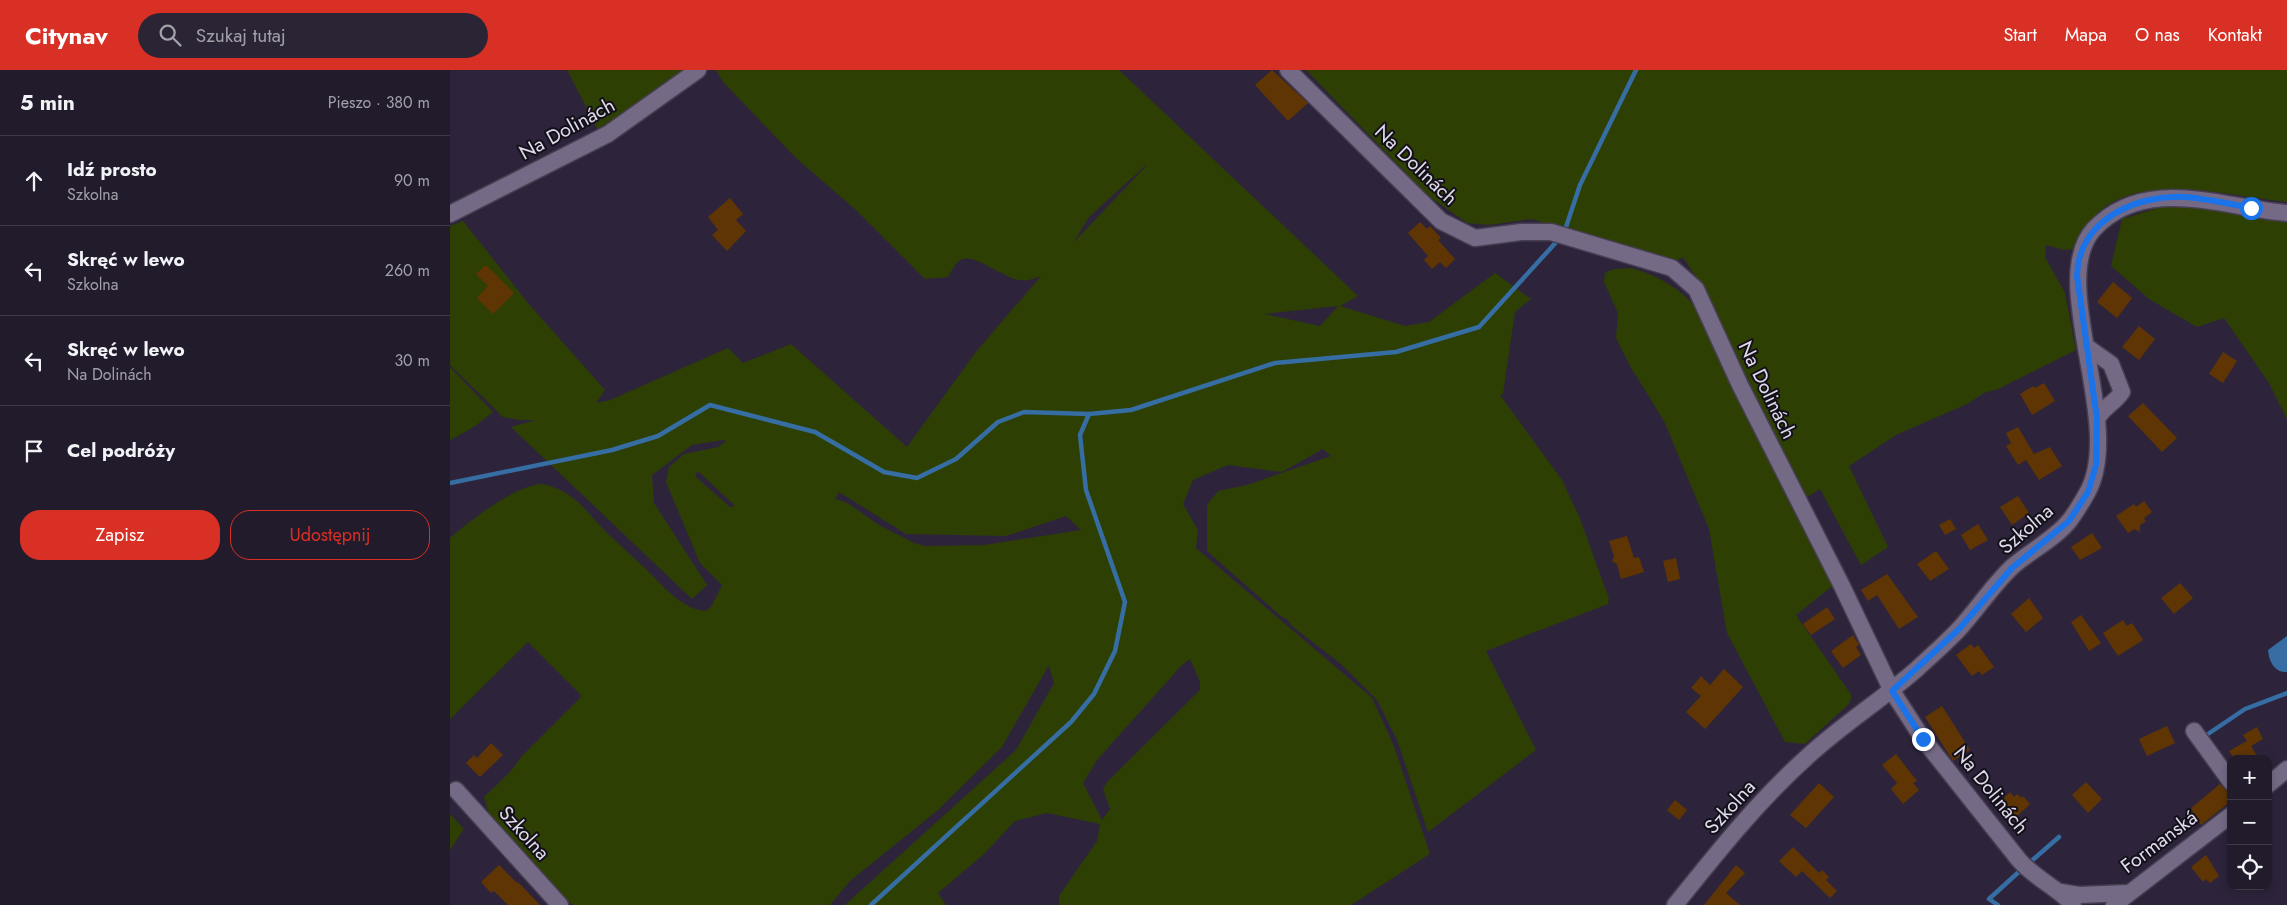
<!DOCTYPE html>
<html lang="pl">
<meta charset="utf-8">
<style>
body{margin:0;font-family:Jost,sans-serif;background:#2a2434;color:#f1f3f6}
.controls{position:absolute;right:15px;bottom:15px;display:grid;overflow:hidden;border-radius:10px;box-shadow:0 2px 8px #0003}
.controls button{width:45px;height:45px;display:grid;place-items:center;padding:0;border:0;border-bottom:1px solid #3f3948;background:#221b2c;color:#f1f3f6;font:25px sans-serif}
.stop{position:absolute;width:15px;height:15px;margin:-11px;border:4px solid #1a73e8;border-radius:50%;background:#fff}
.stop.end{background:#1a73e8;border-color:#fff;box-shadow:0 1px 5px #0008}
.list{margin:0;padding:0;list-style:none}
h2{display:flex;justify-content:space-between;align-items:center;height:65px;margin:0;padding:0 20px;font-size:21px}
h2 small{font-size:16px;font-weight:400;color:#a2a1a9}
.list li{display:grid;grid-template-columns:32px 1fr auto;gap:15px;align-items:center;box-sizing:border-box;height:90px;padding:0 20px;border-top:1px solid #3f3948}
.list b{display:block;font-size:19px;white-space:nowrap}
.list p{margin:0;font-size:16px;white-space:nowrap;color:#a2a1a9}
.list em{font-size:16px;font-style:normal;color:#a2a1a9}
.actions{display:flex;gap:10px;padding:15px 20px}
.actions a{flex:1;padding:11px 0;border:1px solid #d93025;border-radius:20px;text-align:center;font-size:18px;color:#d93025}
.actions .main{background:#d93025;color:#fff}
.icon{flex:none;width:28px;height:28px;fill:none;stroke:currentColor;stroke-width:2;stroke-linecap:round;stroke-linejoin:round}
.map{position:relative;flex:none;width:1837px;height:835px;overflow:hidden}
header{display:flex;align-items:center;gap:30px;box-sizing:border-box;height:70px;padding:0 25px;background:#d93025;color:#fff}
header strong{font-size:24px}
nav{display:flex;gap:28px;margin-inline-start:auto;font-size:18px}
.search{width:350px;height:45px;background:#2a2434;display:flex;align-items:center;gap:12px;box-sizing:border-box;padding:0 18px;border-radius:28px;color:#a2a1a9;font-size:19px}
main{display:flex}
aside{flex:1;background:#221b2c}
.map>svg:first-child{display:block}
.green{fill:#2e3f04;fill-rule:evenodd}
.water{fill:#366da3}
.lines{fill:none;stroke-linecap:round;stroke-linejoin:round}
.stream{stroke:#366da3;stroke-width:4.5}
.building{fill:#5f3504}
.minor-casing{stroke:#463e51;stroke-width:19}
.minor{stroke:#746a85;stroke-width:16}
.route{stroke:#1a73e8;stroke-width:6}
.labels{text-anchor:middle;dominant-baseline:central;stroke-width:4;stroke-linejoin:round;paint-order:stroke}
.street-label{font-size:20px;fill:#e0dbea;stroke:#13101a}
</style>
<header>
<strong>Citynav</strong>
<div class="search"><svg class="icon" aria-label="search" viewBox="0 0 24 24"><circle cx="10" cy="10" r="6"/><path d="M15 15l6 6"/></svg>Szukaj tutaj</div>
<nav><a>Start</a><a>Mapa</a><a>O nas</a><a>Kontakt</a></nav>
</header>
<main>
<aside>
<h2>5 min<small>Pieszo · 380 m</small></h2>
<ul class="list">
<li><svg class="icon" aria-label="ahead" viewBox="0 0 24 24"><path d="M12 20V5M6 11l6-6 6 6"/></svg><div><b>Idź prosto</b><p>Szkolna</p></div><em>90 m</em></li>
<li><svg class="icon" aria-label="left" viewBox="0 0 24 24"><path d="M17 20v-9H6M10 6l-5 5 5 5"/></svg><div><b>Skręć w lewo</b><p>Szkolna</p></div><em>260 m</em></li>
<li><svg class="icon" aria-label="left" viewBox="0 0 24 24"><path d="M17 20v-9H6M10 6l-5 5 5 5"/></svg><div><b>Skręć w lewo</b><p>Na Dolinách</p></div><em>30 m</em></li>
<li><svg class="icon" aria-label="arrive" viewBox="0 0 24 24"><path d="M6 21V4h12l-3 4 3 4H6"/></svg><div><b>Cel podróży</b></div></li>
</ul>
<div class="actions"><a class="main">Zapisz</a><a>Udostępnij</a></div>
</aside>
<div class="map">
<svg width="1837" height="835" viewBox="0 0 1837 835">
<rect width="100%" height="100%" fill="#2d243b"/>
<g class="green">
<polygon points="117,0 235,0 229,9 148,60"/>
<path d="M266,0H669L908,226L890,236L955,256L979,252L1045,203L1081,229L1065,242L1053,324L1050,325L1112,410L1129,446L1159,529L1158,534L1036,581L1086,680L978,762L947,670L927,630L891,594L842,556L838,550L832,547L757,481V435L768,421L797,415L881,386L873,379L832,402L778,395L743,410L733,434L748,460L746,478L922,628L944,676L980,784L901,835H609V826L647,771L650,754L597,743L565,751L534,784L488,823L496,835H395L566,680L604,613L599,595L552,677L488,740L400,811L380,835H124L120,833L40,747L34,727L60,702L72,686L132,626L78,572L0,649V468C18,452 67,414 92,414C95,414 99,416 103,417C128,426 139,445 157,463C173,478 189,492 205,508C218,522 235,539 255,541L261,537L272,515L250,493L216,412L219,397L234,384L268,377L276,371L273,370L242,375L202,405L204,433L257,515L242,529L61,357L85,350H70L53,347L0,295V156L13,151L78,233L155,320L146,333L160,330L278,278L293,293L341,274L457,377L525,283L591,206C583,209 578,211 569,210C553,208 521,180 509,191C505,194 501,202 498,207L475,209L406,140L346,88L273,12ZM696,95V96L623,173L639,147ZM888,236L870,256L814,244ZM249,402L283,434L284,437H280L247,408L245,404ZM389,422L456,464L556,466L616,446L631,460L534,475L475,476L464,473L429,455L399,434L390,430H385ZM740,589L750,612V620L657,712L653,719L660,739L652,750L633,713L647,690L731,596Z"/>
<path d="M856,0H1837V132C1766,125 1658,89 1624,179L1614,180L1596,175L1595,187L1615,223L1626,280L1548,319L1534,323L1517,334L1446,365L1399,396L1438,477L1411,495L1370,419L1352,430L1249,212L1233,187L1224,192L1082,149L1039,155L1017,153L977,125Z"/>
<polygon points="1718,135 1754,136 1837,148 1837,349 1819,313 1774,248 1747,257 1699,229 1661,196 1672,149"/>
<path d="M1181,198C1205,204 1232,219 1247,239L1385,514L1346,545L1402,626L1399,634L1355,674L1335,672L1277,563L1259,459L1214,351L1180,296L1166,268L1168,243L1154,212L1155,203L1164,199Z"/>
<polygon points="0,297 43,342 24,357 0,370"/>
<polygon points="0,744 14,759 0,780"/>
</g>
<path class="water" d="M1837,566V602C1824,603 1819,591 1818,580Z"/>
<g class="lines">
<g class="stream">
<polyline points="1114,163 1130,115 1186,0"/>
<polyline points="0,413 162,380 208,366 260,335 365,362 434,402 467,408 506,389 548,352 574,342 639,344 681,340 825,293 946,282 1029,257 1109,169"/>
<polyline points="1755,666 1795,639 1837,623"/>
<polyline points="1578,794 1609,767"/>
<polyline points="421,835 621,652 644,624 665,581 675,532 636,420 630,365 639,344"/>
<polyline points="1548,835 1539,829 1572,799"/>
</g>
</g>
<g class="building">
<polygon points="822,0 858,33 838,51 805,15"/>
<polygon points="280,128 293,144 286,150 296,161 277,181 262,165 268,160 258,147"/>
<polygon points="970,152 977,159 980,156 991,168 988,170 1005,189 996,198 990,192 982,199 974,190 978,186 958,163"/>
<polygon points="36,195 64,223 43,244 27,228 38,216 26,204"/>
<polygon points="1663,212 1682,228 1667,248 1647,232"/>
<polygon points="1689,256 1705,269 1689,290 1672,277"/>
<polygon points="1773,282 1787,291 1773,313 1759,304"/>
<polygon points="1594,313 1605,331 1582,345 1570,324 1583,316 1585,318"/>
<polygon points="1693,333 1727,368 1712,382 1678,346"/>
<polygon points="1568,357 1584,384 1600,377 1612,396 1589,410 1576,390 1568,395 1556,376 1561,373 1556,363"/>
<polygon points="1568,426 1579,443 1562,455 1550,437"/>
<polygon points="1694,431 1702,442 1694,448 1696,451 1690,455 1690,462 1684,459 1678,463 1666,446 1684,434 1686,437"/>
<polygon points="1500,449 1506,459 1495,465 1489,455"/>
<polygon points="1528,454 1538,470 1520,480 1511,465"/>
<polygon points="1642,463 1652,478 1630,490 1621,477"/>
<polygon points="1177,466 1184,488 1189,487 1194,502 1171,509 1167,494 1162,491 1164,486 1159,471"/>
<polygon points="1486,481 1499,499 1480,511 1467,494"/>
<polygon points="1226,488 1230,509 1218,512 1213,491"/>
<polygon points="1437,504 1468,547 1449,559 1427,525 1418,531 1411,520"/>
<polygon points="1730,513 1743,528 1724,544 1711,528"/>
<polygon points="1579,528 1593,548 1576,562 1561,544"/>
<polygon points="1377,537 1385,549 1361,565 1353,554"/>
<polygon points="1631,545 1651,573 1639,581 1621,552"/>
<polygon points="1673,550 1677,556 1682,553 1693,570 1668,586 1653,563"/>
<polygon points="1403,565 1409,575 1406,577 1411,585 1393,598 1381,581"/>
<polygon points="1521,574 1524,578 1528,575 1544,597 1532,605 1529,601 1522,606 1506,585"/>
<polygon points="1274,599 1293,617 1255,659 1236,642 1251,626 1241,618 1251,606 1260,615"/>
<polygon points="1492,636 1520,680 1503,691 1475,647"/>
<polygon points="1717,656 1725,673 1697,686 1689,669"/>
<polygon points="1807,657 1813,669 1801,676 1809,689 1784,689 1779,681 1797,671 1793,665"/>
<polygon points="41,673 53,685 30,707 16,693 24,685 27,688"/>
<polygon points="1446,684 1467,711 1463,713 1469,720 1453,734 1441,719 1447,713 1432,695"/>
<polygon points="1636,712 1652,729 1638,743 1622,725"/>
<polygon points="1369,713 1384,727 1356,758 1340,745"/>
<polygon points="1770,714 1781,725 1781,731 1751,755 1741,743 1743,741 1741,738"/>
<polygon points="1560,722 1564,727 1567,724 1571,728 1573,726 1580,734 1563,750 1548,734"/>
<polygon points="1225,730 1237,740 1229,750 1217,740"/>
<polygon points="1343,777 1369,803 1372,800 1379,807 1376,810 1387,821 1380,828 1352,801 1346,807 1329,791"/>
<polygon points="1756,785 1769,806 1760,813 1756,809 1753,812 1741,797"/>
<polygon points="49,795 67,813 68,812 90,835 58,835 44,821 41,823 31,812"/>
<polygon points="1286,795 1295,803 1276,823 1290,835 1254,835"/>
</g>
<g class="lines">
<defs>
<g id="minor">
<path d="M838,0L991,151L1025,168L1071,162H1101L1222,198L1246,219L1290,315L1392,516L1442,621L1473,669L1569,790C1584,808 1607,817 1623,835"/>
<polyline points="0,144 158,64 248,0"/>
<path d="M1637,277L1661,294L1672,322C1665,333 1653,337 1647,349"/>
<polyline points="1744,661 1781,712"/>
<polyline points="1818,715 1837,699"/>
<polyline points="6,720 110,835"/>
<polyline points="1611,822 1629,825 1678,823"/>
<path d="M1225,835C1266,784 1307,732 1356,688C1391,655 1432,630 1468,598C1482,585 1497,572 1510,558C1528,538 1543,515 1562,497C1580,481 1605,469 1620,450C1626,442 1632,432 1637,423C1676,355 1596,211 1644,159C1696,104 1774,138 1837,143"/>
<polyline points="1664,835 1781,745"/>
</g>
</defs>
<use href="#minor" class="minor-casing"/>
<use href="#minor" class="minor"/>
</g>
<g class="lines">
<path class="route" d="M1473,669L1442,621L1509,559L1562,498L1619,451L1638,422L1646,395L1647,349L1627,206C1628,150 1686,124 1736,127C1758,129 1780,134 1801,138"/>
</g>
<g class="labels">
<g class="street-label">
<text transform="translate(117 59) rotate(-29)">Na Dolinách</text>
<text transform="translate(966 95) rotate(44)">Na Dolinách</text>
<text transform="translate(1317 320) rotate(64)">Na Dolinách</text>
<text transform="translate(1576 459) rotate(-41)">Szkolna</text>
<text transform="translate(1541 720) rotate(51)">Na Dolinách</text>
<text transform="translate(1280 737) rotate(-48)">Szkolna</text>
<text transform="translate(74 763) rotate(48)">Szkolna</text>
<text transform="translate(1709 772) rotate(-37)">Formanská</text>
</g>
</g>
</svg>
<div class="controls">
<button>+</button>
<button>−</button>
<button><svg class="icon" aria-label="locate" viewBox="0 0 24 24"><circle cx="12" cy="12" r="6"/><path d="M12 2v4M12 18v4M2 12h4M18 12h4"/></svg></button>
</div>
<div class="stop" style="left:1801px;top:138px"></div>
<div class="stop end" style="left:1473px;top:669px"></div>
</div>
</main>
